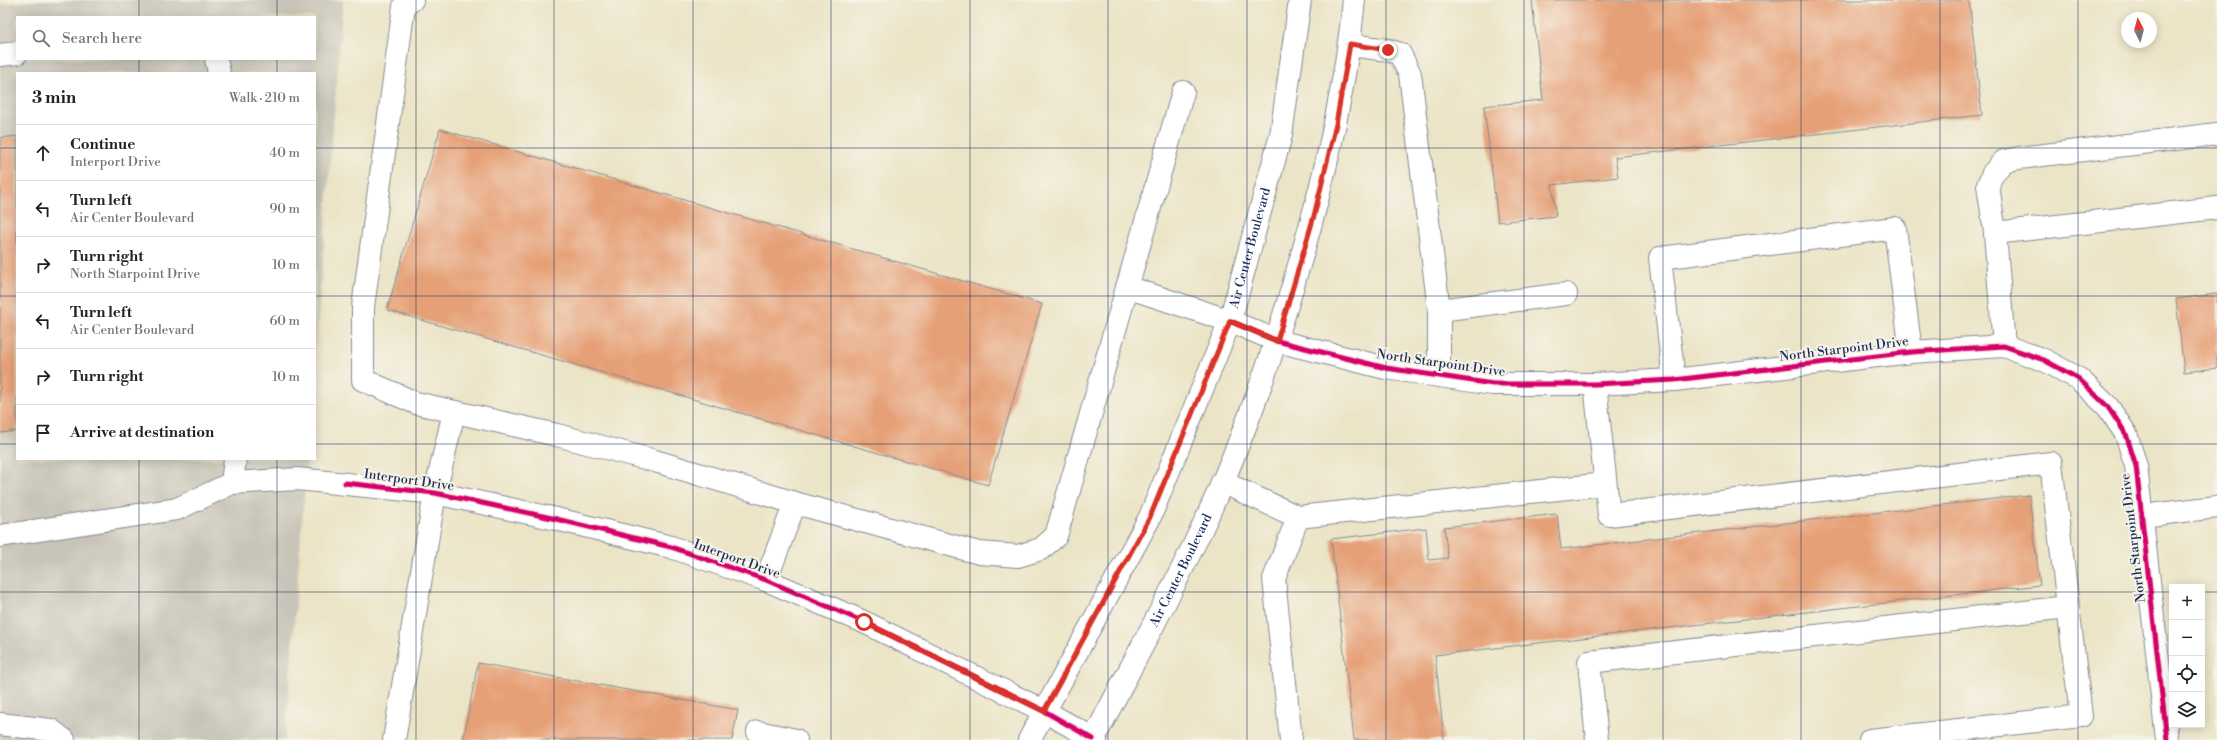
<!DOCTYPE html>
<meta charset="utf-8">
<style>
body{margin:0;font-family:"Libre Bodoni",serif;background:#f6f6f6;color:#202124}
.controls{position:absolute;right:12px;bottom:12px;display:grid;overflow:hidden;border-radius:0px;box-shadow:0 2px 10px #0003}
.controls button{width:36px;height:36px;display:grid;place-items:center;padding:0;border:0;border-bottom:1px solid #e0e0e0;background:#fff;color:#202124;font:20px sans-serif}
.compass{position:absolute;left:2121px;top:12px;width:36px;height:36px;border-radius:50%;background:#fff;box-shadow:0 2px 10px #0003;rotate:354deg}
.stop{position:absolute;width:12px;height:12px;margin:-9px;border:3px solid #d93025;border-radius:50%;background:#fff}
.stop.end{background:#d93025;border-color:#fff;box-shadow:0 1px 4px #0008}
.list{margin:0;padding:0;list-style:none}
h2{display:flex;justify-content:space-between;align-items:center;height:52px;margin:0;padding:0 16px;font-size:17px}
h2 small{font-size:13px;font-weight:400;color:#757577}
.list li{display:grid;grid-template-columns:26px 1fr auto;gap:12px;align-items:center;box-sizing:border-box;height:56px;padding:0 16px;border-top:1px solid #e0e0e0}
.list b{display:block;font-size:15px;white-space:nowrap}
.list p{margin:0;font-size:13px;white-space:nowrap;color:#757577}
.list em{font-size:13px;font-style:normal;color:#757577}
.icon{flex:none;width:22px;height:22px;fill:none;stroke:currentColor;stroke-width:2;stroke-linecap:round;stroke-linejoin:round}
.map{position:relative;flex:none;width:2217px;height:740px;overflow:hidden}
.search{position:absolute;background:#fff;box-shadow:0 2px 10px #0003;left:16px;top:16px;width:300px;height:44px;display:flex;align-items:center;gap:10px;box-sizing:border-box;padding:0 14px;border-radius:0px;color:#757577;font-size:15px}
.panel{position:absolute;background:#fff;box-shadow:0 2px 10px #0003;left:16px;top:72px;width:300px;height:388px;border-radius:0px}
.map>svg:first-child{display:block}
.industrial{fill:#c8c4b8;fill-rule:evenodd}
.building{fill:#e6a077}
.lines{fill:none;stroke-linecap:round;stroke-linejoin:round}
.minor-casing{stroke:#838a92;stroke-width:24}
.minor{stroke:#fff;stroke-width:22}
.cycleway-casing{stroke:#f7f3e8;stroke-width:8}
.cycleway{stroke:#d6006c;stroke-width:5}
.route{stroke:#d93025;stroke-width:5}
.grid{fill:none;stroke:#1b2f5e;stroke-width:1;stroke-opacity:0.55}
.labels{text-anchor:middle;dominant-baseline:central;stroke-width:4;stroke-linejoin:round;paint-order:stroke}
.street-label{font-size:13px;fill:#1b2f5e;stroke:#f7f3e8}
</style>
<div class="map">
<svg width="2217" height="740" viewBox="0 0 2217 740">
<rect width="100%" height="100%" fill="#f7f3e8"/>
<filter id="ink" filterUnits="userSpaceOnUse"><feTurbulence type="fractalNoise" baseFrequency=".025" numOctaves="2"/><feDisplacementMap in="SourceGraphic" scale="8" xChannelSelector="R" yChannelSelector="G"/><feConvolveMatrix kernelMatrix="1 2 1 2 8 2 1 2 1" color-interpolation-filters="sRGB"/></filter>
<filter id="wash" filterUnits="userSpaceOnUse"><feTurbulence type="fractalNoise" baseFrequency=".012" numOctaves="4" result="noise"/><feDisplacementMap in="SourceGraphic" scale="16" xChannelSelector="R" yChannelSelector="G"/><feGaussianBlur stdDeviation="0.9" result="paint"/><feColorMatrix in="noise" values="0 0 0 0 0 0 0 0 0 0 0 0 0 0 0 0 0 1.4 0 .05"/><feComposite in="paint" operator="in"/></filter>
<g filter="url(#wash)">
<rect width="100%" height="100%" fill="#ebe4c6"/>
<path class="industrial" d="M41,0H343L315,355V73H17V459H307L285,740H0V5ZM17,17H315V59H17Z"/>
<g id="blocks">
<g class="building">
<polygon points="1532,0 1969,0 1982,115 1615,157 1618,177 1552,185 1556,216 1498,222 1484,106 1543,100"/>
<polygon points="440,129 1042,304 988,485 387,310"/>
<polygon points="17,136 17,431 0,433 0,138"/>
<polygon points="2217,294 2217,368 2184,372 2176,299"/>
<polygon points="2029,495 2040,585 1435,655 1444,740 1354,740 1331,539 1426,528 1429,560 1448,558 1444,527 1557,514 1561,549"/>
<polygon points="478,663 738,710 732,740 463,740"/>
</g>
</g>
</g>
<g filter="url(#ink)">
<use href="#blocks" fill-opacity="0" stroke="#838a92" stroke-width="1"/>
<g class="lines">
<defs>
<g id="minor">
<polyline points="412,0 404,6 363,307 363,380 416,403 557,435 655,461 795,503 979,553 1018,556 1041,549 1056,536 1183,92"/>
<polyline points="1350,45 1388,50 1400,54 1410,74 1439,310 1439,376"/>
<polyline points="0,55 17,53"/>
<polyline points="216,59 219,73"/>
<polyline points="1995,233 2217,208"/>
<polyline points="1127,287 1230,321 1277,341 1386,368 1493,384 1595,384 1674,380 1911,352 2004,346 2044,360 2079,379 2108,407 2126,434 2136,466 2167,740"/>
<polyline points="1439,310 1566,294"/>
<polyline points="2004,346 1995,233 1988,185 1993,173 2004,161 2019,158 2217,134"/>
<polyline points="1674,380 1660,258 1895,228 1911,352"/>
<polyline points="1595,384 1609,515 2051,463 2081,716 1870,740"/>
<polyline points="1222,482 1298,517 1605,484"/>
<polyline points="232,483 297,479 435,493 552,518 671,547 766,580 864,622 1044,711 1096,740"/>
<polyline points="2142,516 2217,507"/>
<polyline points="0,536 177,509 232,483 235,459"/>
<polyline points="766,580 795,503"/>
<polyline points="0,724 51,730 64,740"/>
<polyline points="758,732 796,740"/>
<polyline points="394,740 435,493 454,412"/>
<path id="s1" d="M1029,740L1150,517L1230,321L1281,135L1300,0"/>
<path id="s2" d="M1093,740C1129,670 1168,600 1202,528C1241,445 1272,359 1297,272C1324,182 1345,93 1354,0"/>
<polyline points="1291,740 1274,579 1298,517"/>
<polyline points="1597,740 1589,662 2067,607"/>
</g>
</defs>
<use href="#minor" class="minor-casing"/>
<use href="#minor" class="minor"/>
<defs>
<g id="cycleway">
<polyline points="1230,321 1277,341 1386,368 1493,384 1595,384 1674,380 1911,352 2004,346 2044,360 2079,379 2108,407 2126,434 2136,466 2167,740"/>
<polyline points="345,483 435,493 552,518 671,547 766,580 864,622 1044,711 1093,739"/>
</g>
</defs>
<use href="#cycleway" class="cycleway-casing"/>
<use href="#cycleway" class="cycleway"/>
</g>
</g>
<g class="lines" filter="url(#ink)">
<polyline class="route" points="864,622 1044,711 1150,517 1230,321 1277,341 1314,216 1336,124 1350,44 1388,50"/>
</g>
<path class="grid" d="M139,0V17M277,0V17M416,0V740M554,0V740M693,0V740M831,0V740M970,0V740M1108,0V740M1247,0V740M1386,0V740M1524,0V740M1663,0V740M1801,0V740M1940,0V740M2078,0V740M139,59V73M277,59V73M0,148H17M315,148H2217M0,296H17M315,296H2217M0,444H17M315,444H2217M139,459V740M277,459V740M0,592H2172M2202,592H2217"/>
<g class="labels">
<g class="street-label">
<text stroke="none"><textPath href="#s1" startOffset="541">Air Center Boulevard</textPath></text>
<text transform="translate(1844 349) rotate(-7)">North Starpoint Drive</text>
<text transform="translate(1441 363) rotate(8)">North Starpoint Drive</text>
<text transform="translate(409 480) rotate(8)">Interport Drive</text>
<text transform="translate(2133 538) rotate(-97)">North Starpoint Drive</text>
<text transform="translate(737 559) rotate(20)">Interport Drive</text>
<text stroke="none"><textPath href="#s2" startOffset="191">Air Center Boulevard</textPath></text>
</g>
</g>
</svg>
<div class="controls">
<button>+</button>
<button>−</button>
<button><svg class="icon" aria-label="locate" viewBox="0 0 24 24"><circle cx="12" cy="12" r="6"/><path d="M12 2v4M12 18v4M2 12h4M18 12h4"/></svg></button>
<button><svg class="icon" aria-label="layers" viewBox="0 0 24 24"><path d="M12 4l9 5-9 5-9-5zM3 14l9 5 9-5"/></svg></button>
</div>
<svg class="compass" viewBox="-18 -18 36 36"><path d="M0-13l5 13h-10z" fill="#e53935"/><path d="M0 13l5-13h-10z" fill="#757577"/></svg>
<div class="stop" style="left:864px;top:622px"></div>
<div class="stop end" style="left:1388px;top:50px"></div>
<div class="search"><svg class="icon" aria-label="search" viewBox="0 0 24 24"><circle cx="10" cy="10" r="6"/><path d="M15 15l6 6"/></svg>Search here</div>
<section class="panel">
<h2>3 min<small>Walk · 210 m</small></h2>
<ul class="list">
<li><svg class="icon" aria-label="ahead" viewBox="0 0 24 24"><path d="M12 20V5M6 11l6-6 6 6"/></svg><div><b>Continue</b><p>Interport Drive</p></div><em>40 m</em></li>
<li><svg class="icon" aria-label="left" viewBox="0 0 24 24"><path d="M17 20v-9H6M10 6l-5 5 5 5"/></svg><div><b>Turn left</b><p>Air Center Boulevard</p></div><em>90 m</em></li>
<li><svg class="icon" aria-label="right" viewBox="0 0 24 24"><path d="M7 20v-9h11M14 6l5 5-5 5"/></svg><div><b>Turn right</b><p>North Starpoint Drive</p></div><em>10 m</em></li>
<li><svg class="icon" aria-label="left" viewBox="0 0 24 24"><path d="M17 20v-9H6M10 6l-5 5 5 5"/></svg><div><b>Turn left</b><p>Air Center Boulevard</p></div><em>60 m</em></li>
<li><svg class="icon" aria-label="right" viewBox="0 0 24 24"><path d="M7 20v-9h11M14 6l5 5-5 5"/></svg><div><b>Turn right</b></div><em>10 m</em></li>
<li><svg class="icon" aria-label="arrive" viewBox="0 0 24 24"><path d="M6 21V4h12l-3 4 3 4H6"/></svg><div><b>Arrive at destination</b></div></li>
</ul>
</section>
</div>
